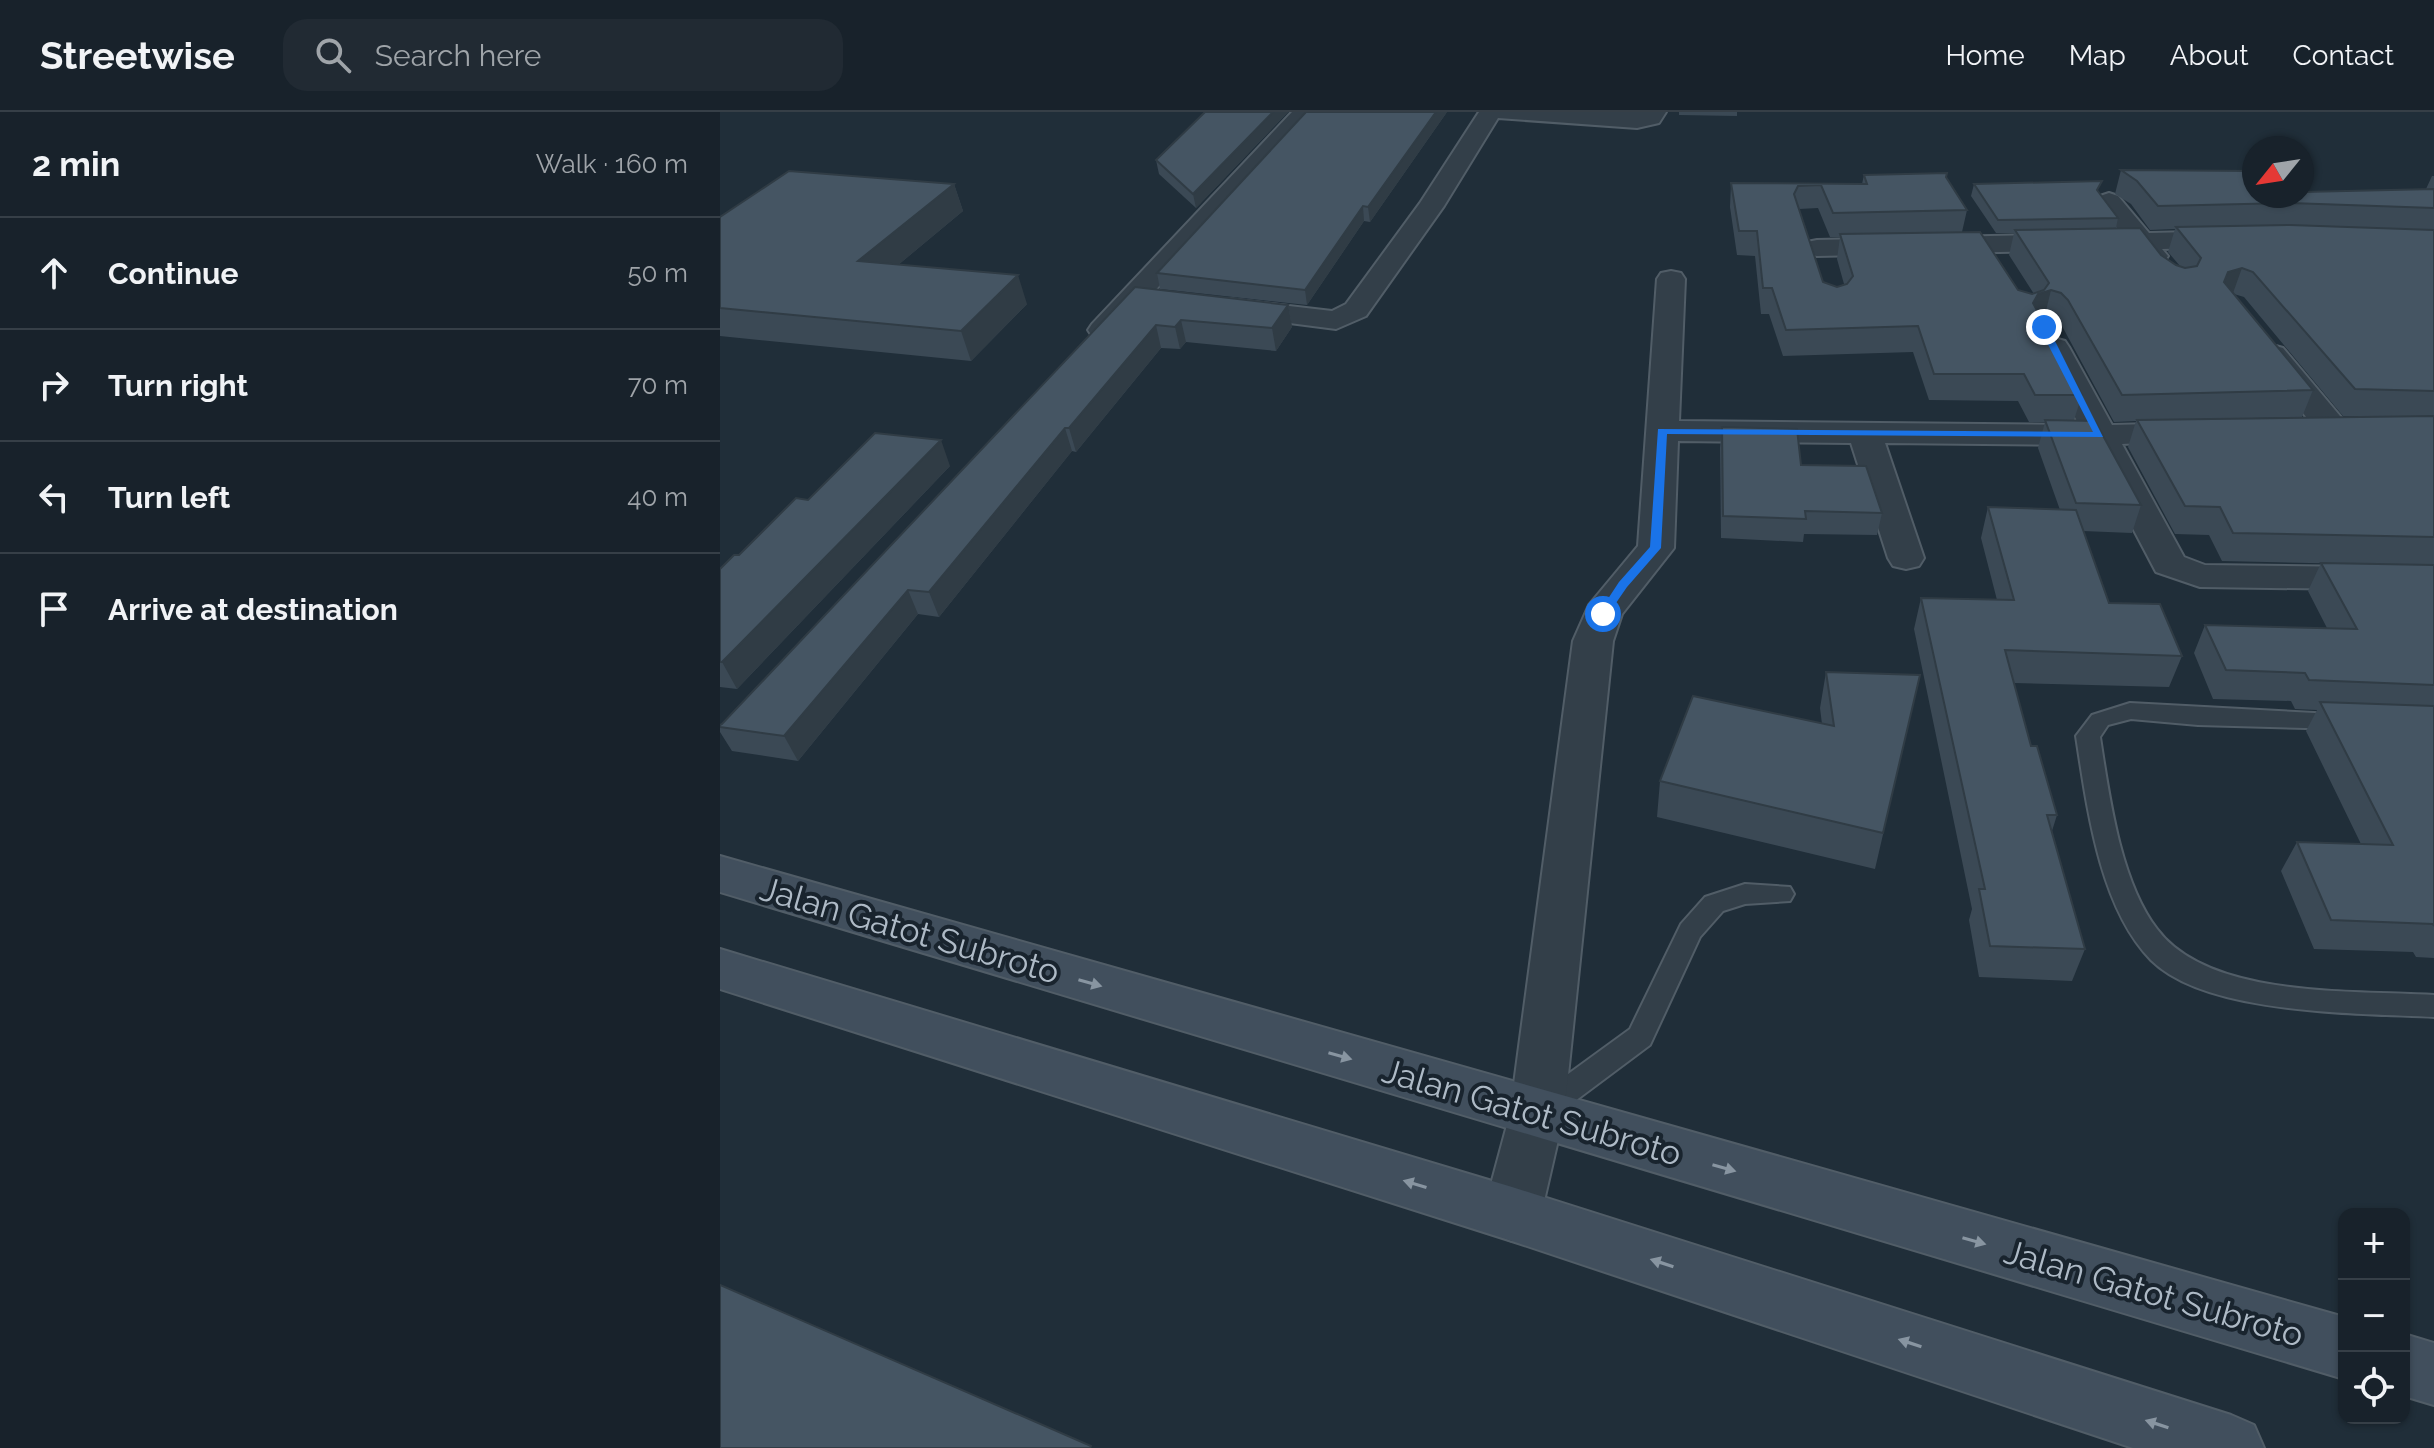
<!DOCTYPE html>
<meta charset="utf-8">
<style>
body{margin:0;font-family:Raleway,sans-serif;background:#212a33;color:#f1f3f6}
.controls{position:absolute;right:24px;bottom:24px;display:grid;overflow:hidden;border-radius:16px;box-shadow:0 2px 6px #0004}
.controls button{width:72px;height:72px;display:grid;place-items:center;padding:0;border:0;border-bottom:2px solid #363f47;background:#18222b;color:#f1f3f6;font:40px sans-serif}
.compass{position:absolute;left:1522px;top:24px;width:72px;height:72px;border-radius:50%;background:#18222b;box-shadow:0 2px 6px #0004;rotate:240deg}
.stop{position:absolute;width:24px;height:24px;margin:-18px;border:6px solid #1a73e8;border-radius:50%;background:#fff}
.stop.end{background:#1a73e8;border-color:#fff;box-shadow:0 2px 8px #0008}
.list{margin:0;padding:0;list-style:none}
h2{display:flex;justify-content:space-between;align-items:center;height:104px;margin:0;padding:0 32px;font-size:34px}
h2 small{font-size:26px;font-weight:400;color:#9fa4a9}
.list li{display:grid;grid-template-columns:52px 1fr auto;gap:24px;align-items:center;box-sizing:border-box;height:112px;padding:0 32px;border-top:2px solid #363f47}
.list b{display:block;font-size:30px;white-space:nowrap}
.list em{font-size:26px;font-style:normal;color:#9fa4a9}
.icon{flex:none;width:44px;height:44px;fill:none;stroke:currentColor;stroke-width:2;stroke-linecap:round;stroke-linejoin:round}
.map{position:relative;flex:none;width:1714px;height:1336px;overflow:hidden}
header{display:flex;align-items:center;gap:48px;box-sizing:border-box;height:112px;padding:0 40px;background:#18222b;border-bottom:2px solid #363f47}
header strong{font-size:38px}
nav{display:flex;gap:44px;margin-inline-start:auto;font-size:28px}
.search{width:560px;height:72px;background:#212a33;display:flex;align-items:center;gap:20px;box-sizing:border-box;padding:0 28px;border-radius:24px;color:#9fa4a9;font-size:30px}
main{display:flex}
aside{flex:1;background:#18222b}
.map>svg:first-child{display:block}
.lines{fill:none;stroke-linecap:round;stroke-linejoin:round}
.lane-casing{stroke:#515d67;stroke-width:4}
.street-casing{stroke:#515d67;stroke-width:4}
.secondary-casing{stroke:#515d67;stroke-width:4}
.lane{fill:#333f49;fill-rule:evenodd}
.street{fill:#333f49;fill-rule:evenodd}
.secondary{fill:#414f5d;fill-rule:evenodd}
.wall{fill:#3b4955;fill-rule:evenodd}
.shaded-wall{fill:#303c45}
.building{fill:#455563;stroke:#303c45;stroke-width:2}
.oneway{fill:#8895a1}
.route{fill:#1a73e8}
.labels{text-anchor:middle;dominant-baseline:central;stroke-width:8;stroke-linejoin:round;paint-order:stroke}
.near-street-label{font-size:34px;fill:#aebac6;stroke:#19242e}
</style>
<header>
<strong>Streetwise</strong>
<div class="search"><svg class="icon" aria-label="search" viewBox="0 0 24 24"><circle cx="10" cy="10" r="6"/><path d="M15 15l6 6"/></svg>Search here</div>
<nav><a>Home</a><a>Map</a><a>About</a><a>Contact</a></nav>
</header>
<main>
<aside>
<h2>2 min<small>Walk · 160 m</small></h2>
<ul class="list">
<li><svg class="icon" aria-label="ahead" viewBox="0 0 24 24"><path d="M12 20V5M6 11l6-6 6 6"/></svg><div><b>Continue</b></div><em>50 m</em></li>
<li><svg class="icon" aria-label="right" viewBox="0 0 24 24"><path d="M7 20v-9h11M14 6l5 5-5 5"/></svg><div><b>Turn right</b></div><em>70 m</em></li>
<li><svg class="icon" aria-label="left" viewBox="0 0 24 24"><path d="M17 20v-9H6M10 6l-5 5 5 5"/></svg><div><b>Turn left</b></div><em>40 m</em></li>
<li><svg class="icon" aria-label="arrive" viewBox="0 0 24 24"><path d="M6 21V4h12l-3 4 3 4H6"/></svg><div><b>Arrive at destination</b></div></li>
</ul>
</aside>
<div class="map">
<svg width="1714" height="1336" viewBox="0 0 1714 1336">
<rect width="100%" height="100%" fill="#202e39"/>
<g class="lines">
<defs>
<g id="lane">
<path d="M1410,591L1632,603L1635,609L1632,615L1624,617L1478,613L1411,607L1388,613L1380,625C1389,683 1400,769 1437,817C1489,887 1634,878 1714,883V905C1639,901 1486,903 1431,848C1379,795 1367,694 1356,624L1372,603Z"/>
<polygon points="1025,772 1070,775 1074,782 1070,789 1025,792 1003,799 980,825 930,933 831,1007 821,1011 811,1007 806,998 811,989 910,917 961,812 985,785"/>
</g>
<g id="street">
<polygon points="572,0 596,0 394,224 383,227 372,224 368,218 372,212"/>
<polygon points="759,0 946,0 939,11 917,16 778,6 724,94 646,204 616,217 499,202 494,196 499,190 509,187 612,199 626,192 700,91"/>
<path d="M1389,81L1398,84L1429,121L1512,119L1522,121L1525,127L1522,133L1512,135L1442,137L1448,144L1444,150C1428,154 1424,149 1414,137L1097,144L1087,142L1083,136L1087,130L1097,128L1401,121L1376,89L1380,84Z"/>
<polygon points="951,159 961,161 965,167 959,309 1359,313 1319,235 1323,229 1334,226 1345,229 1349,235 1392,313 1470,311 1482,314 1487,321 1482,328 1402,332 1464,445 1485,453 1714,456 1714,478 1480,475 1436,460 1369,333 1165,331 1204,446 1199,454 1186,457 1173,454 1168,446 1131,331 958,329 954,436 902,502 893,529 844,1002 821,1102 812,1121 792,1129 772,1121 763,1102 790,1002 853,529 869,493 918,434 937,167 941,161"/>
<polygon points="1552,233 1563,236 1625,310 1629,317 1625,324 1613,327 1601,324 1537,242 1541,236"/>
</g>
<g id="secondary">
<polygon points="0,744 1624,1205 1624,1267 0,780"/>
<polygon points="0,837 792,1075 1511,1303 1534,1313 1544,1336 1413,1336 792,1129 0,877"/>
<polygon points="1684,1222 1714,1231 1714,1293 1684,1284"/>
</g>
</defs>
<use href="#lane" class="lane-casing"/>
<use href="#street" class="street-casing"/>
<use href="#secondary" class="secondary-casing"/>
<use href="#lane" class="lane"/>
<use href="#street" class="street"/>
<use href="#secondary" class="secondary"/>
</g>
<g class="wall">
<polygon points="485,0 568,0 476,96 439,62 436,48"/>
<polygon points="727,0 650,110 644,109 587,193 440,177 437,161"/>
<polygon points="959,0 1017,0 1017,4 959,3"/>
<path d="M1401,58L1534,84L1706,77L1712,64H1714V846L1696,845L1693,840L1594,837L1561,759L1577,730L1641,732L1586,619L1597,598L1575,597L1571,589L1493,587L1474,541L1485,513L1607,516L1588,479L1601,451L1637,452L1502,449L1489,423L1455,422L1408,335L1416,309L1394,310L1342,214L1335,206L1325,203L1320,205L1362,283L1354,308L1421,393L1412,421L1363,419L1389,491L1462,544L1449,575L1294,571L1311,634L1337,703L1332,719L1365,837L1352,869L1259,865L1249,808L1252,797L1194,517L1201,486L1277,488L1261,426L1268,395L1340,398L1318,336L1325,310H1309L1298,289L1209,288L1193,240L1063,244L1049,202H1041L1035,144L1017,143L1010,95L1011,71L1142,72L1144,63L1226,65L1247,98L1242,120L1298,178L1312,182H1314L1289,143L1294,121H1276L1251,84L1254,72L1379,81L1398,106L1396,116L1441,143L1456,153L1460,154L1448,140L1455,117L1430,118L1411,92L1395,82ZM1098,96L1110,125H1120L1117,147L1124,172L1117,175L1103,170L1079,97ZM1514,182L1524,185L1623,304L1663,305L1530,306L1582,305L1593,278Z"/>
<polygon points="234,72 243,99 178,153 307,192 251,249 0,224 0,105"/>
<polygon points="415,175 568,193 572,215 556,239 466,230 460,237 441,236 356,340 352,339 219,505 198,502 78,649 12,639 0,620 0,613 2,612"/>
<polygon points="1002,315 1081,353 1162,401 1157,423 1084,422 1083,430 1001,426 1000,336"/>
<polygon points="230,354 17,577 0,575 0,457 19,443 88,388"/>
<polygon points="1106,560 1200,563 1155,757 937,705 940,669 1102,612 1100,596"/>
</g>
<g class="shaded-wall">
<polygon points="553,0 568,0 476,96 473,82"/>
<polygon points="716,0 727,0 650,110 648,95"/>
<polygon points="234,72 243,99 148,178 138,149"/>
<polygon points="643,94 644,109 587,193 585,178"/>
<polygon points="1522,156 1513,181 1500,185 1508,160"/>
<polygon points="298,163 307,192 251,249 241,219"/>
<polygon points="1331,178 1325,203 1312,207 1313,191 1318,182"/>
<polygon points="568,193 572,215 556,239 552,216"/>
<polygon points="461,208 466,230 460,237 455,215"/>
<polygon points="436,213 441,236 356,340 349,316"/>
<polygon points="345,316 352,339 219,505 209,480"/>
<polygon points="221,328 230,354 17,577 2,550"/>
<polygon points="188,478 198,502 78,649 64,624"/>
</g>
<g class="building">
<polygon points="485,0 553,0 473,82 436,48"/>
<polygon points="586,0 716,0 648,95 643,94 585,178 437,161"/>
<polygon points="1401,58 1534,59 1534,84 1582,84 1582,80 1714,77 1714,96 1570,91 1438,94 1417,69"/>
<polygon points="69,59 234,72 138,149 298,163 241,219 0,196 0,105"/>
<polygon points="1227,61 1226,65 1247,98 1113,101 1101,73 1078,74 1074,82 1103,170 1117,175 1127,172 1133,164 1120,122 1260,120 1298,178 1312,182 1324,178 1329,171 1295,118 1420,116 1441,143 1456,153 1465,156 1477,154 1481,146 1456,115 1570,113 1714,118 1714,279 1635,277 1533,160 1522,156 1508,160 1504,170 1593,278 1402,283 1348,188 1341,181 1331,178 1318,182 1313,191 1362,283 1315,283 1304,262 1214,262 1198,214 1066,218 1052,176 1043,176 1037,119 1019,119 1011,71 1147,72 1144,63"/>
<polygon points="1382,69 1377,78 1398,106 1278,108 1254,72"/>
<polygon points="415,175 568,193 552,216 461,208 455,215 436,213 349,316 345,316 209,480 188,478 64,624 0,615 0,613 2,612"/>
<polygon points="1714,304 1714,425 1513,421 1500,395 1465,394 1417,308"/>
<polygon points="1325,308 1375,309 1421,393 1356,391"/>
<polygon points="1002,315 1077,317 1081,353 1146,354 1162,401 1085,399 1086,407 1003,404"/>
<polygon points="155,321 221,328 2,550 0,550 0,457 14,443 19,443 76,386 88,388"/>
<polygon points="1268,395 1356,398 1389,491 1440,492 1462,544 1285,538 1311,634 1317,634 1337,703 1327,703 1365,837 1270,834 1259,777 1265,777 1201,486 1294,488"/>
<polygon points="1601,451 1714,453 1714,573 1589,568 1585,561 1506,558 1485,513 1637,517"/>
<polygon points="1106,560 1200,563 1163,721 940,669 973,584 1114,614"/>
<polygon points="1600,590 1714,594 1714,814 1713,812 1611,808 1577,730 1673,733"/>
<polygon points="0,1173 371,1334 370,1336 0,1336"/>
</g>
<defs><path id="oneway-solid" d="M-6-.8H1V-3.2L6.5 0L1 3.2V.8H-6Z" transform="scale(2)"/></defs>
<g class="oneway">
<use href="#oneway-solid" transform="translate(370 871) rotate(16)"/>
<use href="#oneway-solid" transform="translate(620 944) rotate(16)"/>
<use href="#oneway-solid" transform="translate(1004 1056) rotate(16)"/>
<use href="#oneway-solid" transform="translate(695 1072) rotate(-163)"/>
<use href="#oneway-solid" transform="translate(1254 1129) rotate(16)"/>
<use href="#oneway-solid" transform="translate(942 1151) rotate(-162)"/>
<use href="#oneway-solid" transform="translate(1190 1231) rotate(-162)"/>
<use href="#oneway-solid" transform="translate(1437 1312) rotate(-162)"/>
</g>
<polygon class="route" points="1324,212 1328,215 1383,325 947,322 941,436 907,475 887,504 878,502 899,470 930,435 938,317 1373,320 1319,215"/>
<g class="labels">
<g class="near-street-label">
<text transform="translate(190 818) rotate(16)">Jalan Gatot Subroto</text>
<text transform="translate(812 1000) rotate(16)">Jalan Gatot Subroto</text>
<text transform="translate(1434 1181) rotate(16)">Jalan Gatot Subroto</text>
</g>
</g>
</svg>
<div class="controls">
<button>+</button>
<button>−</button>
<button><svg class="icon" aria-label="locate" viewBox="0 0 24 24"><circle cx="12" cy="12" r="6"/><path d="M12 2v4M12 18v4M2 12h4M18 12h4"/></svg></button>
</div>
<svg class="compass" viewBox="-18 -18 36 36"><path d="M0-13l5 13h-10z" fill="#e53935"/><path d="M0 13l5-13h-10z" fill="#9fa4a9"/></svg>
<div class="stop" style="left:883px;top:502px"></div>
<div class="stop end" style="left:1324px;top:215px"></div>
</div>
</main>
